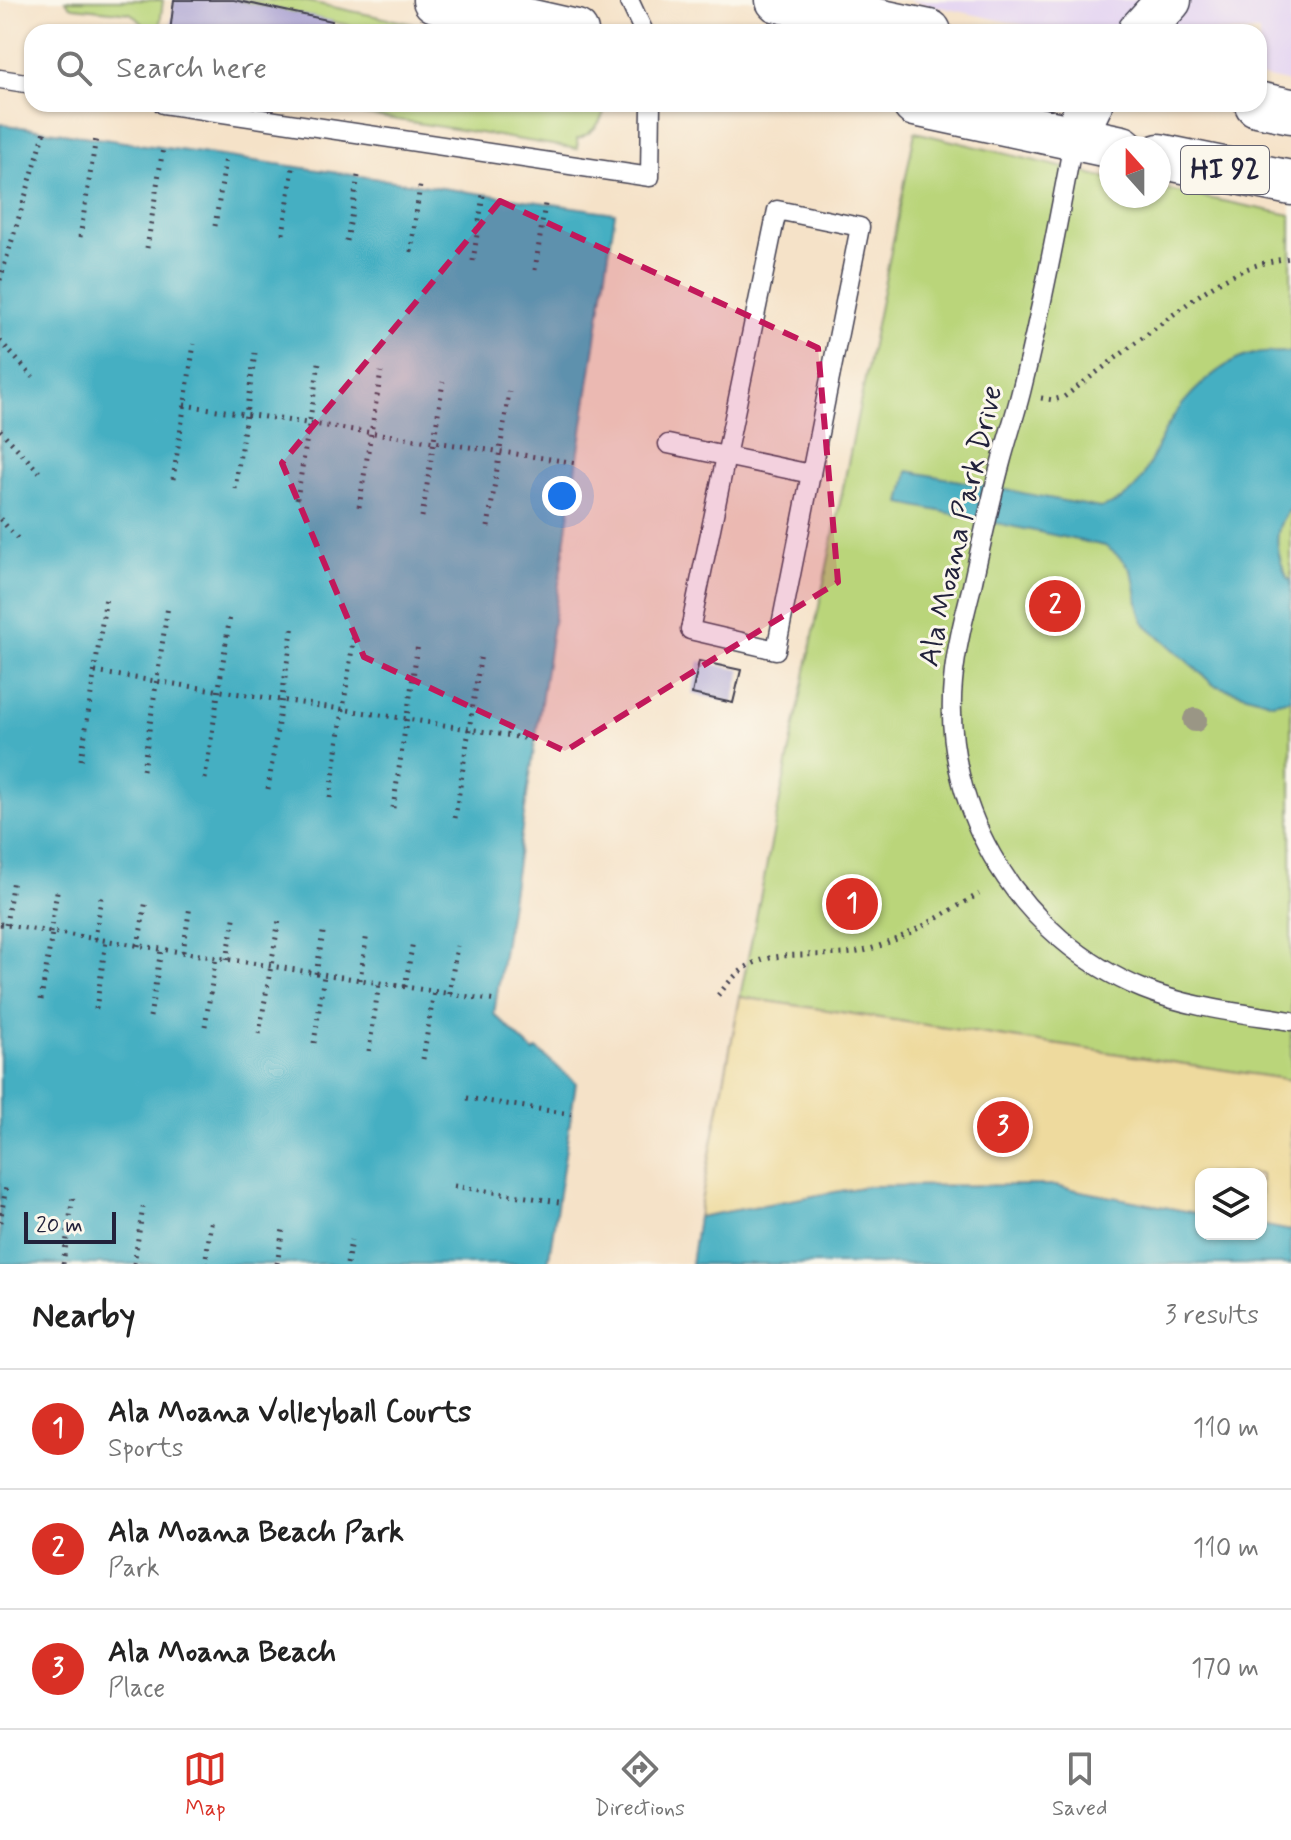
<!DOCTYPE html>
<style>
body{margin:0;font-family:Mynerve,sans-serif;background:#f6f6f6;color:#222}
.controls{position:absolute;right:24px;bottom:24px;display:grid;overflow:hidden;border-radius:16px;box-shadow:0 2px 6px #0004}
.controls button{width:72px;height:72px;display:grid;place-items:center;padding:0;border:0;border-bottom:2px solid #e0e0e0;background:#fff;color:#222;font:40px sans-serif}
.compass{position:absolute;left:1099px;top:136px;width:72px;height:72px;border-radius:50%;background:#fff;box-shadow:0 2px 6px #0004;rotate:339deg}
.scale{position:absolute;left:24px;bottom:20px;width:92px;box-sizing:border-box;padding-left:8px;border:4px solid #22223b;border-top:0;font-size:22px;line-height:28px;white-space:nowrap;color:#22223b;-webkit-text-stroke:6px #fbf7ec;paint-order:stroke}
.you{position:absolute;left:562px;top:496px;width:28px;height:28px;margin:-20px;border:6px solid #fff;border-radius:50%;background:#1a73e8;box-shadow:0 0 0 12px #1a73e833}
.badge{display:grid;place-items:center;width:52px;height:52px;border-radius:50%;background:#d93025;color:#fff;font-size:26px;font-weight:700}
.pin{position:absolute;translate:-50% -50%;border:4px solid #fff;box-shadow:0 2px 8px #0006}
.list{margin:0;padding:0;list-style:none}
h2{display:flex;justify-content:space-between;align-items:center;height:104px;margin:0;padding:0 32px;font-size:34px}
h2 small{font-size:26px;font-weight:400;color:#767676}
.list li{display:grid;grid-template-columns:52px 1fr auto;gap:24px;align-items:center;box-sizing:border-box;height:120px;padding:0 32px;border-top:2px solid #e0e0e0}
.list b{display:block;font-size:30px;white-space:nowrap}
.list p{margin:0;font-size:26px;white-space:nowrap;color:#767676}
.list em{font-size:26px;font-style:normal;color:#767676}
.icon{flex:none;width:44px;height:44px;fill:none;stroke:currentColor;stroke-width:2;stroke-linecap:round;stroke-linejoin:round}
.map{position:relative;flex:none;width:1291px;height:1264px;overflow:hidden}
.search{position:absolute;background:#fff;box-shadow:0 2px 6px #0004;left:24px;right:24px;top:24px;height:88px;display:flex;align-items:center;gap:20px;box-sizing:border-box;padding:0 28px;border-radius:24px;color:#767676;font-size:30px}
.sheet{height:464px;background:#fff}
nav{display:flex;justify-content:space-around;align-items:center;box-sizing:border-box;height:112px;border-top:2px solid #e0e0e0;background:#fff;font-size:22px;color:#767676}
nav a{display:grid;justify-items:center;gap:4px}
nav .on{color:#d93025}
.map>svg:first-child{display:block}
.built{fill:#e3d3f2}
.green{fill:#bad57a;stroke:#6e7c5a;stroke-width:2}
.sand{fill:#eeda9e;stroke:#887e6c;stroke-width:2}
.water{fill:#44afc2;stroke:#33687e;stroke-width:2}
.building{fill:#a9a0d2}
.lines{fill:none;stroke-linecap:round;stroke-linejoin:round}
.service-casing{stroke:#423f50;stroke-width:21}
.tertiary-casing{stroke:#423f50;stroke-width:47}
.primary-casing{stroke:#423f50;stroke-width:47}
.path{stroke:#423f50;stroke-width:5;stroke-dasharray:2 6;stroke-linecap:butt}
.service{stroke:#fff;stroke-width:18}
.tertiary{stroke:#fff;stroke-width:44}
.primary{stroke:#fff;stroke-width:44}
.tree{fill:#9a9685}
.marked{fill:#c2185b;fill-opacity:0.2;stroke:#c2185b;stroke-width:6;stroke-dasharray:16 10;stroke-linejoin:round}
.labels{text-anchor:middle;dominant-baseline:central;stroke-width:6;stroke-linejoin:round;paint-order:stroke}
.shield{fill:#fbf7ec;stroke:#636270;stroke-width:2}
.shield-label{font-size:28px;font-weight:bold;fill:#22223b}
.street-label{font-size:30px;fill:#22223b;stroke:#fbf7ec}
</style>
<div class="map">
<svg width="1291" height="1264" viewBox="0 0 1291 1264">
<rect width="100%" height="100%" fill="#fbf7ec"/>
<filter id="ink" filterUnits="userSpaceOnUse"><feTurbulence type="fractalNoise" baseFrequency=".0125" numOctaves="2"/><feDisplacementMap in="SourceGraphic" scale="16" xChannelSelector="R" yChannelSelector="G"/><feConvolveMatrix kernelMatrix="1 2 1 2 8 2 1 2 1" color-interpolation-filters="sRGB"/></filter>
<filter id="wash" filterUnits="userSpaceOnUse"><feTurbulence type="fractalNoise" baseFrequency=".006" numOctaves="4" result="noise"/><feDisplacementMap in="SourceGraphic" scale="32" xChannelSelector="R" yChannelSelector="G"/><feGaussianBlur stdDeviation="1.8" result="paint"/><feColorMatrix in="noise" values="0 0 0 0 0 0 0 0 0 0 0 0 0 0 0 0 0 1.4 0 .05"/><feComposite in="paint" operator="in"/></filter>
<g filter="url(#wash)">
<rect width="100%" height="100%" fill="#f5e2c8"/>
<polygon class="built" points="907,0 1291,0 1291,83 1259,76 1259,32 1055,32"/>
<g class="green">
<polygon points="66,0 163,0 159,32 151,32 137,18 130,13 73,7 69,5"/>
<polygon points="234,0 300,0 450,32 365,32 365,29"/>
<path d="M350,104H606C603,121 594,133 577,139L578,149L348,112Z"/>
<polygon points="915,132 1111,179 1111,196 1159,196 1159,188 1291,215 1291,1080 740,997"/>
</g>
<polygon class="sand" points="740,997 1291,1080 1291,1231 1261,1225 1261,1174 1201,1174 1201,1214 1050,1185 868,1186 698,1217"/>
<g class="water">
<polygon points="0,124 615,213 494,1014 534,1052 537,1049 576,1083 548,1264 0,1264"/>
<path d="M1291,352V509C1270,528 1277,557 1288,579L1291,580V699L1273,703L1214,685L1144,623C1128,585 1147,574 1105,546L901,503L908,471L1100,508C1146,496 1146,464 1167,427C1183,398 1220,361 1254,354C1266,352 1279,352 1291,352Z"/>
<polygon points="1050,1185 1201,1214 1201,1234 1261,1234 1261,1225 1291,1231 1291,1264 691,1264 698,1217 868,1186"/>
</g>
<g id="blocks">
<g class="building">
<polygon points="174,0 234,0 332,21 331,32 170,32"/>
<polygon points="699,661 741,670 733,703 692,694"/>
</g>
</g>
</g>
<g filter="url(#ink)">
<use href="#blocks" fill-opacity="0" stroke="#423f50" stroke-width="2"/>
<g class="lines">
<defs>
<g id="service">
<polyline points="629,0 644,32"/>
<polyline points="0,79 32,84"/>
<polyline points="163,104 650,177 651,104"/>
<path d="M1074,137C1058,222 1042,308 1021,392C1015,416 1007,439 1001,462C990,503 981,545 972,586C964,617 956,648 953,681C941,812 1022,940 1143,989C1190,1008 1242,1013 1291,1021"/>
<polygon points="777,210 860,227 776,650 690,630"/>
<polyline points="668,444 811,474"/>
</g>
<g id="tertiary">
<polyline points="1140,32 1169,0"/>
<polyline points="1074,137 1090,104"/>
</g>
<g id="primary">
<polyline points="435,0 576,32"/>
<polyline points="778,0 929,32"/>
<polyline points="915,104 1122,148"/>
<polyline points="1257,104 1291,111"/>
<polyline points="1159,156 1291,183"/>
</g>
</defs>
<use href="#service" class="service-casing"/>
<use href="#tertiary" class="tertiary-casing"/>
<use href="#primary" class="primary-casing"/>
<g class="path">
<polyline points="215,226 226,157"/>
<polyline points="283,234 293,168"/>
<polyline points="80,237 96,138"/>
<polyline points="347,241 358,176"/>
<polyline points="147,248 163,148"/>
<polyline points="411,252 420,185"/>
<polyline points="473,261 483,195"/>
<polyline points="535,270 545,204"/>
<polyline points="0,280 45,131"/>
<polyline points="0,341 33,377"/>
<path d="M1041,398L1053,400L1064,397C1095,374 1126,350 1157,327C1202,293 1232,265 1291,258"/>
<polyline points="184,405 577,463"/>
<polyline points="0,430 39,472"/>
<polyline points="173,479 194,344"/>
<polyline points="235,489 255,353"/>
<polyline points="297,499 319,363"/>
<polyline points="359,507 381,372"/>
<polyline points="422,517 443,382"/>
<polyline points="0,519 18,539"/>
<polyline points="488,527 509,392"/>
<polyline points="95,672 407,719 536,740"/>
<polyline points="81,760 106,597"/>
<polyline points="143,770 168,606"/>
<polyline points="205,779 230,616"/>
<polyline points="268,789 293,625"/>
<polyline points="330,798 354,635"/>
<polyline points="393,808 418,644"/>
<polyline points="455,818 481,654"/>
<polyline points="0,924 496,1001"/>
<polyline points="6,925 13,879"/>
<polyline points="50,933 58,886"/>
<polyline points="95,939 102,892"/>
<polyline points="138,946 146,900"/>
<polyline points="183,952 190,906"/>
<polyline points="227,960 235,913"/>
<polyline points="316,974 324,927"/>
<polyline points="360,980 367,933"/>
<polyline points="405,987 413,941"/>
<polyline points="449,994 457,946"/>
<path d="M718,995C726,986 734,975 745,968C777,946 829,961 867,950C907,938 943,914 979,894"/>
<polyline points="41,1000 52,933"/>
<polyline points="96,1009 106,941"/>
<polyline points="150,1017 161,950"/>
<polyline points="205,1026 216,958"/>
<polyline points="259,1034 279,920"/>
<polyline points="314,1043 324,975"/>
<polyline points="369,1051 379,983"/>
<polyline points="423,1059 434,991"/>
<polyline points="467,1098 571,1114"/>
<polyline points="454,1186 559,1202"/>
<polyline points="0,1222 6,1187"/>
<polyline points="63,1264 73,1197"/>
<polyline points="134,1264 143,1207"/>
<polyline points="205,1264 212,1218"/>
<polyline points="277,1264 283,1229"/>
<polyline points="347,1264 351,1240"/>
</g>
<use href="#service" class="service"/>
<use href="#tertiary" class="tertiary"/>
<use href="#primary" class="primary"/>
</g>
<circle class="tree" cx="1195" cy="720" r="12"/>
</g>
<path class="marked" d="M500,201L818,348L838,582L565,751L364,657L282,463Z"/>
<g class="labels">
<rect class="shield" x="1181" y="146" width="88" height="48" rx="6"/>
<g class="shield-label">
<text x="1225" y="170">HI 92</text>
</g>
<g class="street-label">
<text transform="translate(961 526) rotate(-77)">Ala Moana Park Drive</text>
</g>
</g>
</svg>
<div class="controls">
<button><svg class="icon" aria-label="layers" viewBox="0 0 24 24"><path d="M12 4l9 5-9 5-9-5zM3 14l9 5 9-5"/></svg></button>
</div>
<svg class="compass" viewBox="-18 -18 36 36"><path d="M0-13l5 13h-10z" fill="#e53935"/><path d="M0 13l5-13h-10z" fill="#767676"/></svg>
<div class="scale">20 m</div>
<div class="you"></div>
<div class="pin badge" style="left:852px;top:904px">1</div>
<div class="pin badge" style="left:1055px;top:606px">2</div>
<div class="pin badge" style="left:1003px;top:1127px">3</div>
<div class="search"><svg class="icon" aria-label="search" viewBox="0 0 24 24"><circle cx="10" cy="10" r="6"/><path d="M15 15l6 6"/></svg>Search here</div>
</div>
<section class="sheet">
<h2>Nearby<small>3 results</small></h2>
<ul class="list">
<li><span class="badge">1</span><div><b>Ala Moana Volleyball Courts</b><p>Sports</p></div><em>110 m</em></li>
<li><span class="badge">2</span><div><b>Ala Moana Beach Park</b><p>Park</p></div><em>110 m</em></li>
<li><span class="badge">3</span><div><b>Ala Moana Beach</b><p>Place</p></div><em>170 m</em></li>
</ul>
</section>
<nav>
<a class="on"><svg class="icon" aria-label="map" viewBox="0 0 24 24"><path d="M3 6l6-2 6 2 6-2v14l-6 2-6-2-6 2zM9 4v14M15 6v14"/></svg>Map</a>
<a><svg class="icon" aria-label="directions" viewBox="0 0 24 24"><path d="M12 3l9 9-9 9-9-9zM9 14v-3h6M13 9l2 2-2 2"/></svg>Directions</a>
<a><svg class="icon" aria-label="saved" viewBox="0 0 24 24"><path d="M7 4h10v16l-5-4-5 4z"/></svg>Saved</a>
</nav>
